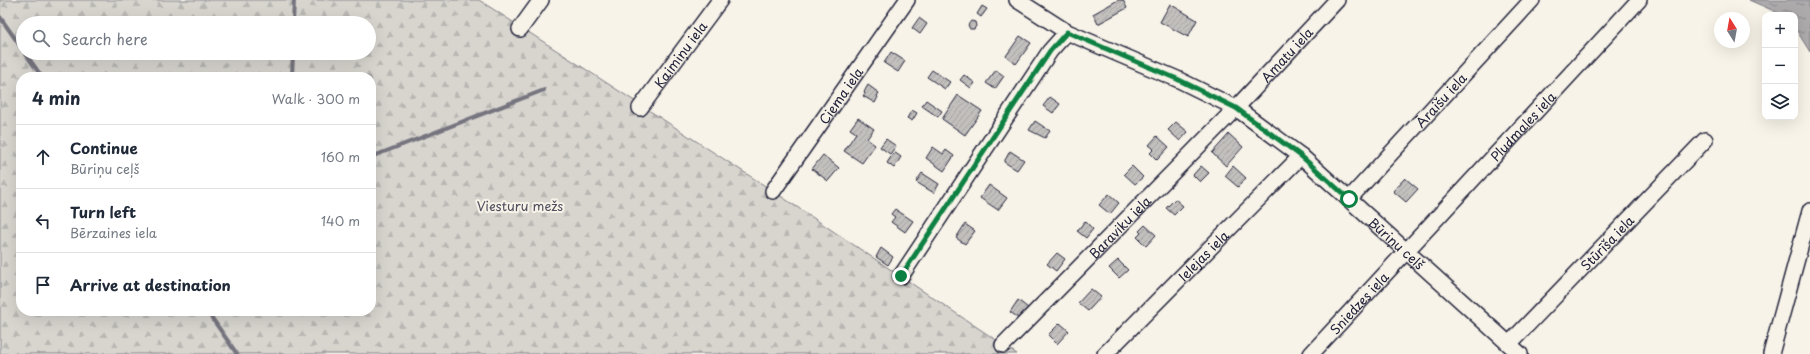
<!DOCTYPE html>
<meta charset="utf-8">
<style>
body{margin:0;font-family:"Playpen Sans",sans-serif;background:#f2f2f3;color:#1f2937}
.controls{position:absolute;right:12px;top:12px;display:grid;overflow:hidden;border-radius:8px;box-shadow:0 4px 16px #0002}
.controls button{width:36px;height:36px;display:grid;place-items:center;padding:0;border:0;border-bottom:1px solid #e0e1e3;background:#fff;color:#1f2937;font:20px sans-serif}
.compass{position:absolute;left:1714px;top:12px;width:36px;height:36px;border-radius:50%;background:#fff;box-shadow:0 4px 16px #0002;rotate:349deg}
.stop{position:absolute;width:12px;height:12px;margin:-9px;border:3px solid #0b8043;border-radius:50%;background:#fff}
.stop.end{background:#0b8043;border-color:#fff;box-shadow:0 1px 4px #0008}
.list{margin:0;padding:0;list-style:none}
h2{display:flex;justify-content:space-between;align-items:center;height:52px;margin:0;padding:0 16px;font-size:17px}
h2 small{font-size:13px;font-weight:400;color:#747a83}
.list li{display:grid;grid-template-columns:26px 1fr auto;gap:12px;align-items:center;box-sizing:border-box;height:64px;padding:0 16px;border-top:1px solid #e0e1e3}
.list b{display:block;font-size:15px;white-space:nowrap}
.list p{margin:0;font-size:13px;white-space:nowrap;color:#747a83}
.list em{font-size:13px;font-style:normal;color:#747a83}
.icon{flex:none;width:22px;height:22px;fill:none;stroke:currentColor;stroke-width:2;stroke-linecap:round;stroke-linejoin:round}
.map{position:relative;flex:none;width:1810px;height:354px;overflow:hidden}
.search{position:absolute;background:#fff;box-shadow:0 4px 16px #0002;left:16px;top:16px;width:360px;height:44px;display:flex;align-items:center;gap:10px;box-sizing:border-box;padding:0 14px;border-radius:22px;color:#747a83;font-size:15px}
.panel{position:absolute;background:#fff;box-shadow:0 4px 16px #0002;left:16px;top:72px;width:360px;height:244px;border-radius:16px}
.map>svg:first-child{display:block}
.forest{fill:url(#forest-firs);stroke:#7d7c85;fill-rule:evenodd}
.water{fill:url(#water-ripples);stroke:#76747f}
.lines{fill:none;stroke-linecap:round;stroke-linejoin:round}
.stream{stroke:#76747f;stroke-width:4}
.building{fill:url(#building-hatch);stroke:#22223b}
.street-casing{stroke:#22223b;stroke-width:18}
.street{stroke:#f7f3e8;stroke-width:15}
.route{stroke:#0b8043;stroke-width:5}
.labels{text-anchor:middle;dominant-baseline:central;stroke-width:4;stroke-linejoin:round;paint-order:stroke}
.street-label{font-size:13px;fill:#22223b;stroke:#f7f3e8}
.park-label{font-size:13px;fill:#504f60;stroke:#f7f3e8}
</style>
<div class="map">
<svg width="1810" height="354" viewBox="0 0 1810 354">
<defs>
<pattern id="forest-firs" width="22" height="20" patternUnits="userSpaceOnUse"><rect width="22" height="20" fill="#d8d5cf"/><path d="M5 1l3.5 6h-7zM16 11l3.5 6h-7z" fill="#b9b7b3"/></pattern>
<pattern id="water-ripples" width="26" height="14" patternUnits="userSpaceOnUse"><rect width="26" height="14" fill="#aeabad"/><path d="M2 4q2-2 4 0t4 0M15 11q2-2 4 0t4 0" fill="none" stroke="#8d8b8e"/></pattern>
<pattern id="building-hatch" width="6" height="6" patternUnits="userSpaceOnUse"><rect width="6" height="6" fill="#c2bfbd"/><path d="M-1 1l2-2M0 6l6-6M5 7l2-2" fill="none" stroke="#a6a4a3"/></pattern>
</defs>
<rect width="100%" height="100%" fill="#f7f3e8"/>
<filter id="ink" filterUnits="userSpaceOnUse"><feTurbulence type="fractalNoise" baseFrequency=".025" numOctaves="2"/><feDisplacementMap in="SourceGraphic" scale="8" xChannelSelector="R" yChannelSelector="G"/><feConvolveMatrix kernelMatrix="1 2 1 2 8 2 1 2 1" color-interpolation-filters="sRGB"/></filter>
<g filter="url(#ink)">
<path class="forest" d="M0,0H479L773,191L1017,354H0ZM23,23H369V53H23ZM21,77H371V311H21Z"/>
<polygon class="water" points="1749,0 1809,0 1810,52 1795,28 1795,15 1783,15"/>
<g class="lines">
<g class="stream">
<polyline points="0,17 23,50"/>
<polyline points="293,23 294,0"/>
<polyline points="25,53 42,77"/>
<polyline points="292,77 293,53"/>
<polyline points="371,157 544,90"/>
<polyline points="207,311 237,354"/>
</g>
</g>
<g class="building">
<polygon points="1118,0 1123,0 1127,8 1098,24 1093,14"/>
<polygon points="1170,4 1197,20 1188,37 1160,22"/>
<polygon points="982,6 987,9 981,17 977,14"/>
<polygon points="919,18 927,24 920,34 912,28"/>
<polygon points="971,21 975,22 976,26 974,29 970,29 968,25"/>
<polygon points="1020,36 1031,43 1016,64 1006,56"/>
<polygon points="891,52 905,61 898,72 884,63"/>
<polygon points="932,70 950,82 945,89 927,77"/>
<polygon points="996,70 1004,76 995,89 986,83"/>
<polygon points="964,75 975,83 971,88 960,80"/>
<polygon points="868,85 879,93 877,96 878,97 875,103 863,96 865,93 864,92"/>
<polygon points="958,95 982,111 965,135 942,119"/>
<polygon points="1050,97 1060,104 1053,113 1043,106"/>
<polygon points="926,100 942,111 938,117 922,106"/>
<polygon points="912,110 917,113 912,121 907,118"/>
<polygon points="858,118 874,129 867,139 875,145 862,163 844,151 856,133 850,129"/>
<polygon points="1035,121 1050,131 1045,138 1029,130"/>
<polygon points="1176,122 1188,132 1180,141 1168,130"/>
<polygon points="1229,134 1243,147 1226,166 1212,153"/>
<polygon points="1157,136 1169,147 1157,160 1150,153 1154,149 1149,145"/>
<polygon points="886,139 896,146 890,154 880,147"/>
<polygon points="933,147 943,154 946,150 954,156 944,171 926,158"/>
<polygon points="1010,151 1024,160 1017,170 1004,162"/>
<polygon points="894,152 901,157 894,168 887,163"/>
<polygon points="823,155 839,168 828,181 812,169"/>
<polygon points="1132,166 1143,177 1135,184 1124,174"/>
<polygon points="1201,166 1209,173 1200,182 1193,175"/>
<polygon points="1233,166 1246,178 1238,187 1225,176"/>
<polygon points="922,173 939,184 934,193 916,182"/>
<polygon points="1405,178 1418,189 1406,202 1393,191"/>
<polygon points="989,185 1007,198 998,210 980,198"/>
<polygon points="1109,194 1119,203 1110,214 1099,205"/>
<polygon points="1175,199 1183,206 1174,215 1166,208"/>
<polygon points="895,209 913,221 905,232 891,222 895,217 891,214"/>
<polygon points="1085,221 1093,229 1086,238 1077,231"/>
<polygon points="965,224 975,231 965,244 956,238"/>
<polygon points="1145,225 1156,235 1146,246 1137,237 1141,233 1139,231"/>
<polygon points="881,248 893,257 888,265 876,257"/>
<polygon points="1057,253 1065,259 1056,271 1047,264"/>
<polygon points="1118,260 1128,270 1119,278 1109,268"/>
<polygon points="1091,289 1101,297 1088,311 1078,303"/>
<polygon points="1018,300 1028,308 1020,319 1010,312"/>
<polygon points="1060,323 1069,331 1057,344 1048,335"/>
</g>
<g class="lines">
<defs>
<g id="street">
<path id="s1" d="M1017,0L1067,32L1177,79L1236,108L1301,156L1520,354"/>
<polyline points="520,29 541,0"/>
<path id="s2" d="M640,108L720,0"/>
<path id="s3" d="M773,191L907,0"/>
<path id="s4" d="M1349,199L1532,0"/>
<polyline points="901,276 1050,51 1067,32"/>
<path id="s5" d="M1509,344L1705,140"/>
<path id="s6" d="M1003,345L1236,108L1337,0"/>
<path id="s7" d="M1105,354L1301,156"/>
<path id="s8" d="M1311,354L1639,0"/>
<polyline points="1771,354 1810,211"/>
</g>
</defs>
<use href="#street" class="street-casing"/>
<use href="#street" class="street"/>
</g>
</g>
<g class="lines" filter="url(#ink)">
<polyline class="route" points="901,276 1050,51 1067,32 1177,79 1236,108 1301,156 1349,199"/>
</g>
<g class="labels">
<g class="street-label">
<text stroke="none"><textPath href="#s2" startOffset="67">Kaimiņu iela</textPath></text>
<text stroke="none"><textPath href="#s6" startOffset="406">Amatu iela</textPath></text>
<text stroke="none"><textPath href="#s3" startOffset="117">Ciema iela</textPath></text>
<text stroke="none"><textPath href="#s4" startOffset="135">Āraišu iela</textPath></text>
<text stroke="none"><textPath href="#s8" startOffset="311">Pludmales iela</textPath></text>
<text stroke="none"><textPath href="#s6" startOffset="166">Baraviku iela</textPath></text>
<text stroke="none"><textPath href="#s1" startOffset="455">Būriņu ceļš</textPath></text>
<text stroke="none"><textPath href="#s5" startOffset="141">Stūrīša iela</textPath></text>
<text stroke="none"><textPath href="#s7" startOffset="139">Ielejas iela</textPath></text>
<text stroke="none"><textPath href="#s8" startOffset="70">Sniedzes iela</textPath></text>
</g>
<g class="park-label">
<text x="520" y="205">Viesturu mežs</text>
</g>
</g>
</svg>
<div class="controls">
<button>+</button>
<button>−</button>
<button><svg class="icon" aria-label="layers" viewBox="0 0 24 24"><path d="M12 4l9 5-9 5-9-5zM3 14l9 5 9-5"/></svg></button>
</div>
<svg class="compass" viewBox="-18 -18 36 36"><path d="M0-13l5 13h-10z" fill="#e53935"/><path d="M0 13l5-13h-10z" fill="#747a83"/></svg>
<div class="stop" style="left:1349px;top:199px"></div>
<div class="stop end" style="left:901px;top:276px"></div>
<div class="search"><svg class="icon" aria-label="search" viewBox="0 0 24 24"><circle cx="10" cy="10" r="6"/><path d="M15 15l6 6"/></svg>Search here</div>
<section class="panel">
<h2>4 min<small>Walk · 300 m</small></h2>
<ul class="list">
<li><svg class="icon" aria-label="ahead" viewBox="0 0 24 24"><path d="M12 20V5M6 11l6-6 6 6"/></svg><div><b>Continue</b><p>Būriņu ceļš</p></div><em>160 m</em></li>
<li><svg class="icon" aria-label="left" viewBox="0 0 24 24"><path d="M17 20v-9H6M10 6l-5 5 5 5"/></svg><div><b>Turn left</b><p>Bērzaines iela</p></div><em>140 m</em></li>
<li><svg class="icon" aria-label="arrive" viewBox="0 0 24 24"><path d="M6 21V4h12l-3 4 3 4H6"/></svg><div><b>Arrive at destination</b></div></li>
</ul>
</section>
</div>
